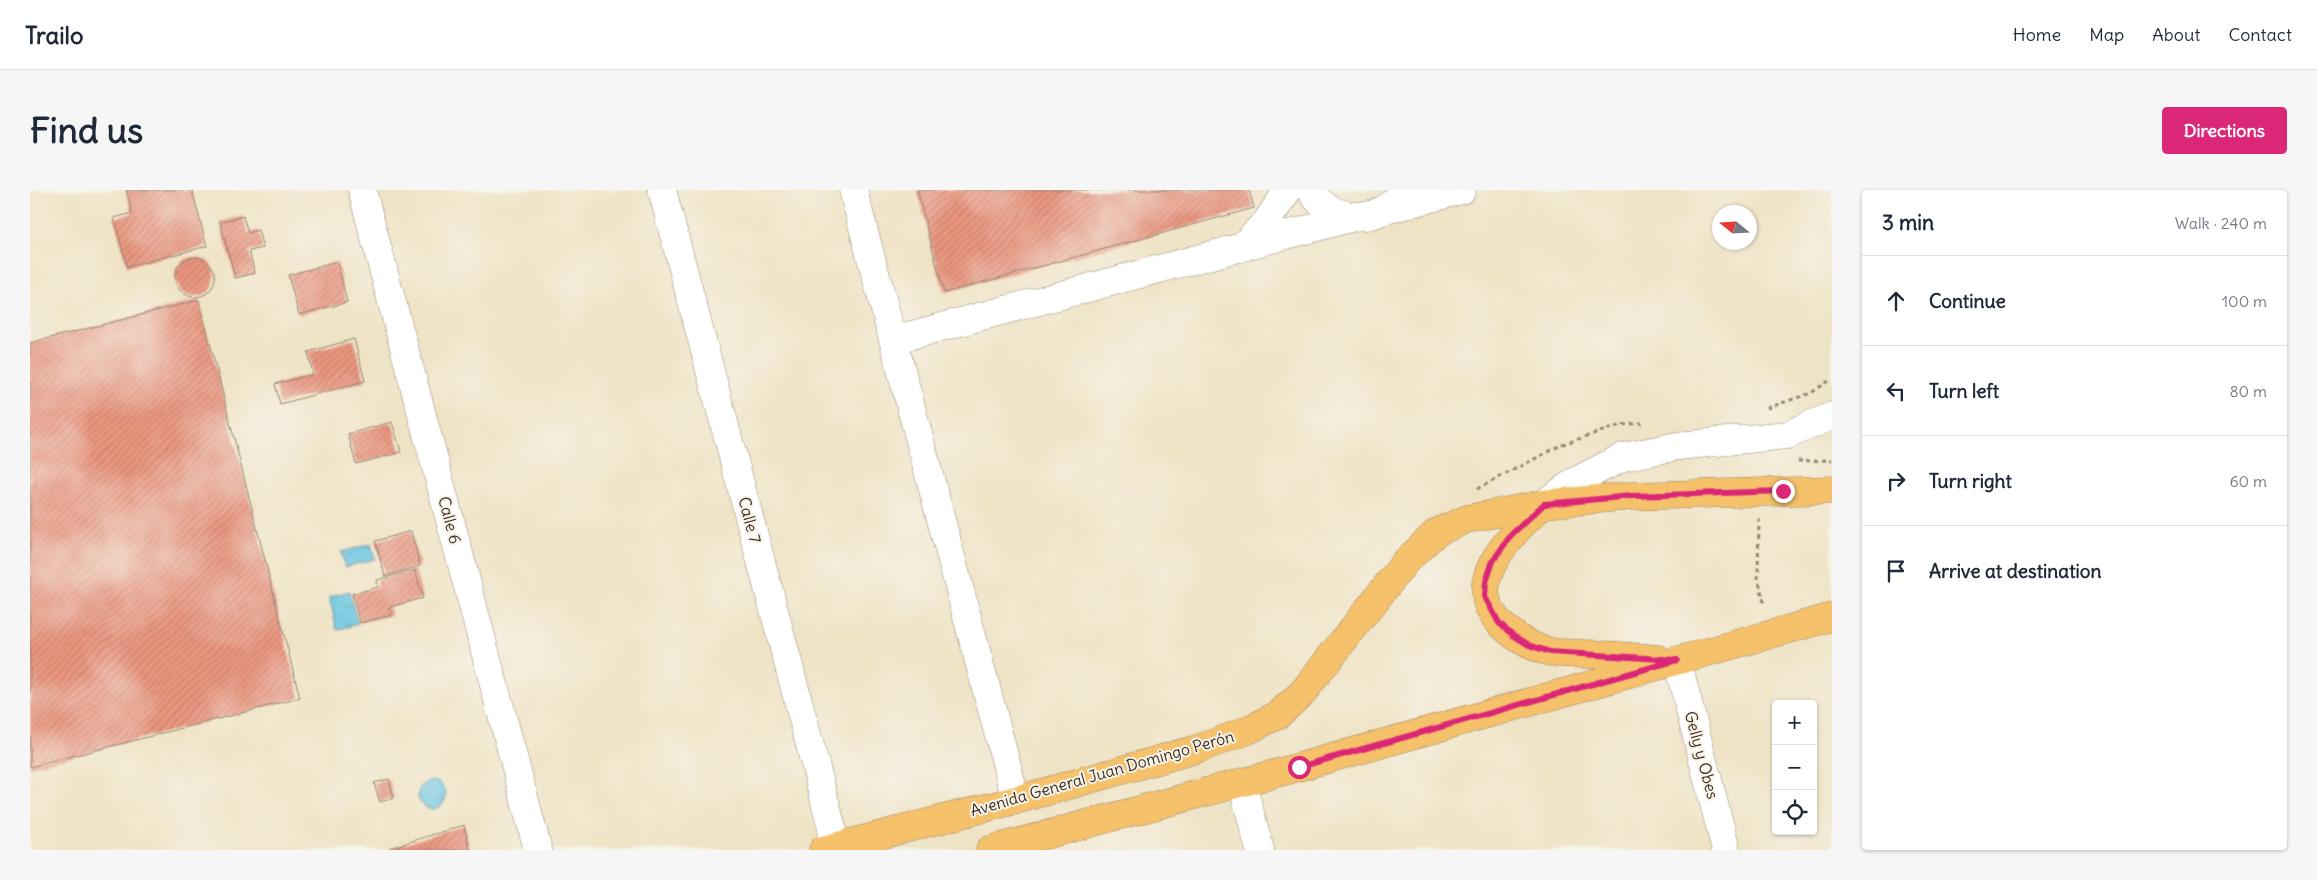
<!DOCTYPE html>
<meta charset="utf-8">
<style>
body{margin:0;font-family:Delius,sans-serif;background:#f6f6f7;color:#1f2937}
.controls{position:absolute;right:15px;bottom:15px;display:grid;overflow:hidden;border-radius:5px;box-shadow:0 1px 4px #0004}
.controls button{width:45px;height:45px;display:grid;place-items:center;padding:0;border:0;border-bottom:1px solid #e0e1e3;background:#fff;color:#1f2937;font:25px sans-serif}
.compass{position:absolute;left:1682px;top:15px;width:45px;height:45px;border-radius:50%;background:#fff;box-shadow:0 1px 4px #0004;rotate:288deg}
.stop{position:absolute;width:15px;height:15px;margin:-11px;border:4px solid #db2777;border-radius:50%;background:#fff}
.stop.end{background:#db2777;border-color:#fff;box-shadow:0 1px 5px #0008}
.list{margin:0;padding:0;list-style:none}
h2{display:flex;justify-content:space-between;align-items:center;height:65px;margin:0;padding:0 20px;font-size:21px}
h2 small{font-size:16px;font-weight:400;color:#747a83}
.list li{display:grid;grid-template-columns:32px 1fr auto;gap:15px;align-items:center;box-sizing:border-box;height:90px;padding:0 20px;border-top:1px solid #e0e1e3}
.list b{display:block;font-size:19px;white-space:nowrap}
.list em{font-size:16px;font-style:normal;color:#747a83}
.icon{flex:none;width:28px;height:28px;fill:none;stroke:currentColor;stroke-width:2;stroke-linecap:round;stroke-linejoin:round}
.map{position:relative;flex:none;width:1802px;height:660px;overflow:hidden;border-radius:5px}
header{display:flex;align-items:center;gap:30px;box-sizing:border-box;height:70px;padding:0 25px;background:#fff;border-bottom:1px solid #e0e1e3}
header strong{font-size:24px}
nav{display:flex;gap:28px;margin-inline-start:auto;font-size:18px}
.intro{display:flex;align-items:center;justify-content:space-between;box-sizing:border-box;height:120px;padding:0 30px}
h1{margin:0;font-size:35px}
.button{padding:12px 22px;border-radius:5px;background:#db2777;color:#fff;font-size:18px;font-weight:700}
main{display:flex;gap:30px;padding:0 30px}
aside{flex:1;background:#fff;border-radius:5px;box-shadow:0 1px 4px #0004}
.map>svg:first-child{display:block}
.water{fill:url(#water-ripples);stroke:#4f7680}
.building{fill:url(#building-hatch)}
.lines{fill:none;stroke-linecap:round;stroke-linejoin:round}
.minor-casing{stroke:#958672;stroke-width:29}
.major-casing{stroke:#958672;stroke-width:29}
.path{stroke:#958672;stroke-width:3;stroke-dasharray:4 4;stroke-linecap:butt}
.minor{stroke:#fff;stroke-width:28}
.major{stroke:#f5c16b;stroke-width:28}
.route{stroke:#db2777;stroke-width:6}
.labels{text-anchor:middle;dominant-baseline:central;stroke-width:4;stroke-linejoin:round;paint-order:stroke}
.street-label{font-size:16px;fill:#3b2a1e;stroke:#f7f3e8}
</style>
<header>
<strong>Trailo</strong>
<nav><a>Home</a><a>Map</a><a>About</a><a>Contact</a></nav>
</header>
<div class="intro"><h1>Find us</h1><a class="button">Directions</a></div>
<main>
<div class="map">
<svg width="1802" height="660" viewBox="0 0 1802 660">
<defs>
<pattern id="water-ripples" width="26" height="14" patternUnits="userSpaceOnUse" patternTransform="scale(1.25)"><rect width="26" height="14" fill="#63c3e2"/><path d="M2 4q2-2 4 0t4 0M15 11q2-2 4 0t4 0" fill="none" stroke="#539fb7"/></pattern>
<pattern id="building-hatch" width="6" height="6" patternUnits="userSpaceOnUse" patternTransform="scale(1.25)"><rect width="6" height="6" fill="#eb9781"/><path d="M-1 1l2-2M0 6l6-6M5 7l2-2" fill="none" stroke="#c07b69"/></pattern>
</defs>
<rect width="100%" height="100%" fill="#f7f3e8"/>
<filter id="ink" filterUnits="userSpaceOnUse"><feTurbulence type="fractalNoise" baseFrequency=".02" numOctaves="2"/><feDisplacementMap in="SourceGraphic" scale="10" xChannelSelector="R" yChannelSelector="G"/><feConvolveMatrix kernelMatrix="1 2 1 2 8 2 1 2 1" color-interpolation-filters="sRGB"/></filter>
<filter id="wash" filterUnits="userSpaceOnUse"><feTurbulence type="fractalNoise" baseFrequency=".0096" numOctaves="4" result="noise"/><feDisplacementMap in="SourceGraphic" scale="20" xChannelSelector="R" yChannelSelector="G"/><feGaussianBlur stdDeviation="1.12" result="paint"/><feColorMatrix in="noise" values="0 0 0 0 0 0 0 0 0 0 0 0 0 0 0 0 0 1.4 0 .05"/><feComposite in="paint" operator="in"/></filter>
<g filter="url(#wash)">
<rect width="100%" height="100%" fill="#efe3c5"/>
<g class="water">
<polygon points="341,354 345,369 315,377 311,362"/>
<polygon points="319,401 328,434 307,440 299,407"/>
<circle cx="402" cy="605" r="14"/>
</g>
<g id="blocks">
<g class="building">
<polygon points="96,0 162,0 177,56 97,77 84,28 102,23"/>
<polygon points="887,0 1219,0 1224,18 914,103"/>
<polygon points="213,26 218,43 228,40 233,58 219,61 225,83 205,88 190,32"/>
<circle cx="165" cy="87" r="20"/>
<polygon points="307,72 317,112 269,125 258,85"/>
<polygon points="169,110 270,508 0,577 0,153"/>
<polygon points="324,149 335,191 250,214 245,194 283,184 278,162"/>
<polygon points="362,232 371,262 326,274 318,244"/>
<polygon points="381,341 390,376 355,386 345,351"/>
<polygon points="385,380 393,408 359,417 362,425 330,433 322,404 348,397 347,390"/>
<polygon points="359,589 364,608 350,612 344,593"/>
<polygon points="434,635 440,660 361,660 360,658"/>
</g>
</g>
</g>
<g filter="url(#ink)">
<use href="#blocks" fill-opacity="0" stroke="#958672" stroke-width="1"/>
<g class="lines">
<defs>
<g id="minor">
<polyline points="332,0 508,660"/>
<polyline points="632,0 802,638 800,660"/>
<polyline points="823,0 986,610"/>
<path d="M1281,0C1292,22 1324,32 1347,23C1359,18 1366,10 1374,0"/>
<polyline points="1352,21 1432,0"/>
<polyline points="1211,58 1237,31 1258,0"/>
<polyline points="863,150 1328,26"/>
<polyline points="1513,314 1546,291 1593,267 1648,256 1757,245 1802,226"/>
<polyline points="1647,470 1696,660"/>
<polyline points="1212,593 1230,660"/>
</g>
<g id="major">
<path d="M1513,314C1483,344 1426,395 1474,437C1487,449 1503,458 1521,462C1532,464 1544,463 1555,464C1580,465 1604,467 1628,469"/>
<polyline points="793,660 986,610 1170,558 1216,541 1248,525 1273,502 1376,371 1407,342 1437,329 1513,314 1602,306 1802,300"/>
<polyline points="960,660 1269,577 1802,427"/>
</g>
</defs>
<use href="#minor" class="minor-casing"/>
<use href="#major" class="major-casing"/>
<g class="path">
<polyline points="1737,218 1781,203 1802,189"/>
<polyline points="1768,271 1802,270"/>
<polyline points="1447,299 1533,254 1591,235 1612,233"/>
<polyline points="1729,329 1728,387 1734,413"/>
</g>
<use href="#minor" class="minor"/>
<use href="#major" class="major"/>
</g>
</g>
<g class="lines" filter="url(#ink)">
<polyline class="route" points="1269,577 1647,470 1520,462 1499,455 1483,445 1469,433 1455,407 1456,392 1463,371 1481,345 1514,314 1602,306 1753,301"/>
</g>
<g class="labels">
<g class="street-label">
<text transform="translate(420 330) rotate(75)">Calle 6</text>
<text transform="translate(720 330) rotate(75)">Calle 7</text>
<text transform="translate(1672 565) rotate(75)">Gelly y Obes</text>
<text transform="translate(1072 583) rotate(-16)">Avenida General Juan Domingo Perón</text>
</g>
</g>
</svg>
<div class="controls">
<button>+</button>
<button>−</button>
<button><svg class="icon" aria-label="locate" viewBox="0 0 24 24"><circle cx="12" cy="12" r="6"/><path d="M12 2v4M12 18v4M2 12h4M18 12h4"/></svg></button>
</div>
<svg class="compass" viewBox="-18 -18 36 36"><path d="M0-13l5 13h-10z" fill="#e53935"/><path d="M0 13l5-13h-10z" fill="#747a83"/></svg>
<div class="stop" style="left:1269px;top:577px"></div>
<div class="stop end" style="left:1753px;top:301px"></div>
</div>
<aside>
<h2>3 min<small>Walk · 240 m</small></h2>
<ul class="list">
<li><svg class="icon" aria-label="ahead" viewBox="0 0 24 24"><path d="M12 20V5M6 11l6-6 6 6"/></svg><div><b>Continue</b></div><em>100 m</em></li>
<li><svg class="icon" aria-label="left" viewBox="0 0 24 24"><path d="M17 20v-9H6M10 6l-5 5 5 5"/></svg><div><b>Turn left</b></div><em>80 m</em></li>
<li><svg class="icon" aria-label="right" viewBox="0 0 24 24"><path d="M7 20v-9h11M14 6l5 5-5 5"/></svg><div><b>Turn right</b></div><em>60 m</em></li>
<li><svg class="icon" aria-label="arrive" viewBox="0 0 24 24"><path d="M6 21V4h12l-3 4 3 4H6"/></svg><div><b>Arrive at destination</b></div></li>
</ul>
</aside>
</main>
